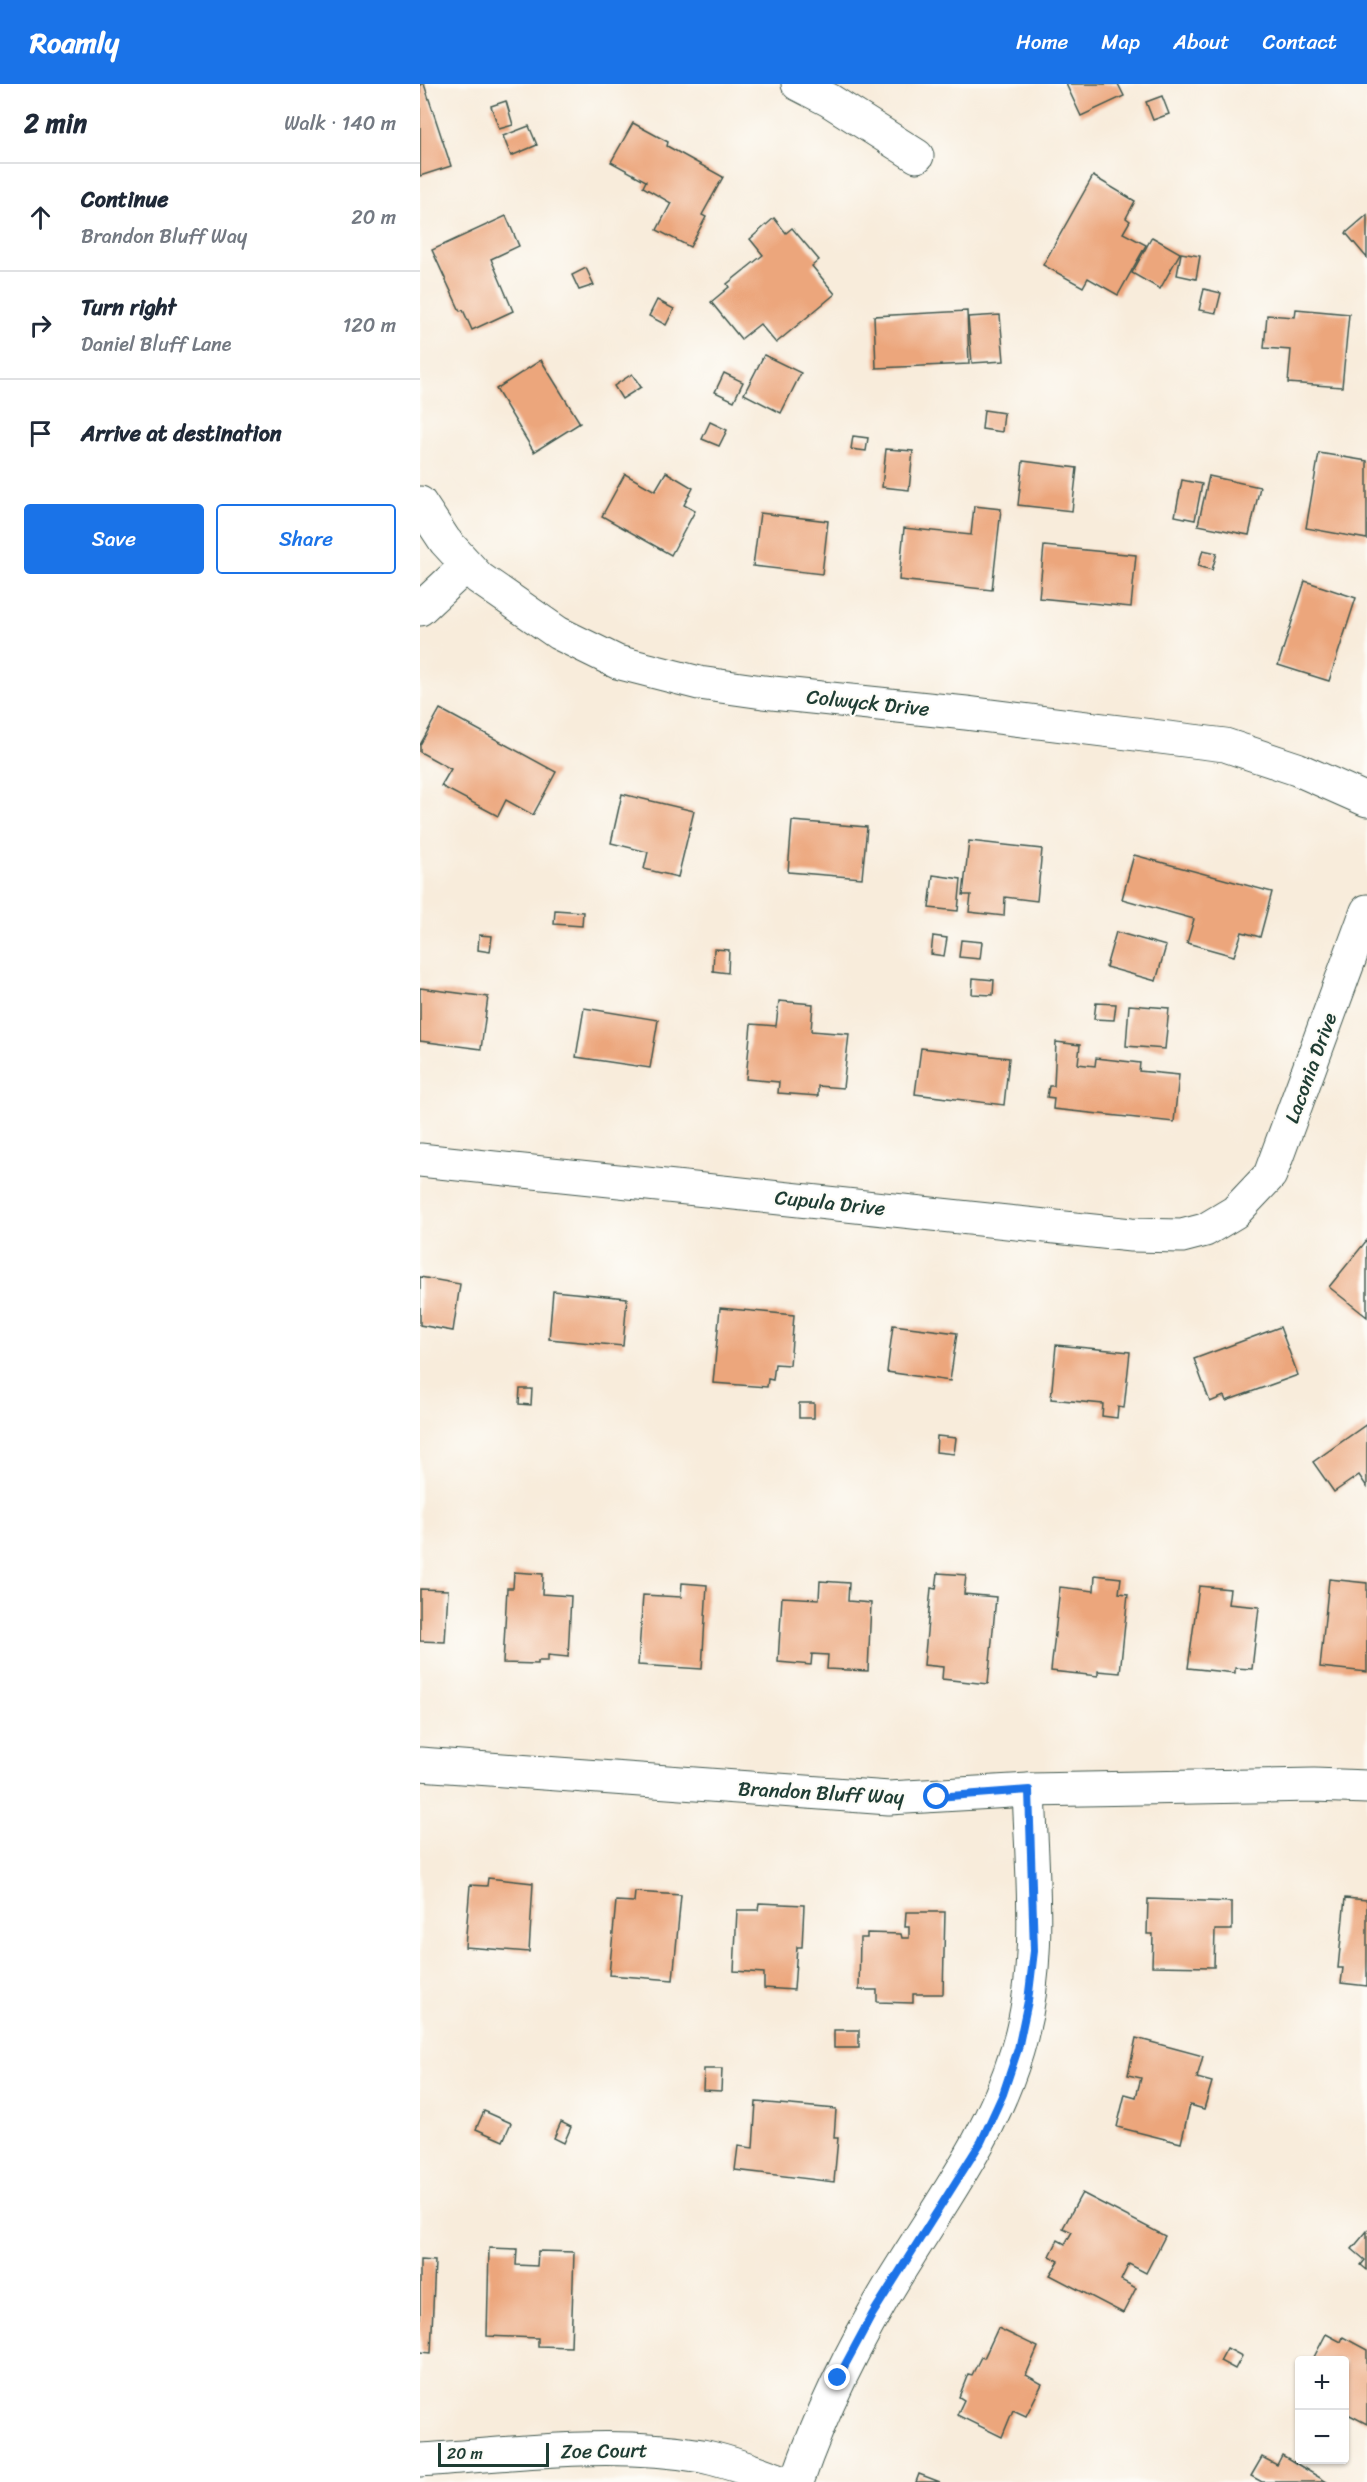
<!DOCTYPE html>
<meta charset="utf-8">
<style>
body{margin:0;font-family:Sriracha,sans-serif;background:#f2f2f3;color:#1f2937}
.controls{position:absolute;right:18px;bottom:18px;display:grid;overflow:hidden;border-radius:6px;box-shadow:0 2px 4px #0004}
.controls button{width:54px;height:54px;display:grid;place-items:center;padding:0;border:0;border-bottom:2px solid #e0e1e3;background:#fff;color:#1f2937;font:30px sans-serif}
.scale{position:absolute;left:18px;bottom:15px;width:111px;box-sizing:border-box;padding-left:6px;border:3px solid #1f3d34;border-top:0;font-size:16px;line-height:21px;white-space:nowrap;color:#1f3d34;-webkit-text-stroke:4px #fdfcf7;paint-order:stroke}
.stop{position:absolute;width:18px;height:18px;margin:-14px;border:4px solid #1a73e8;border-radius:50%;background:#fff}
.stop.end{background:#1a73e8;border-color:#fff;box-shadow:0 2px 6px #0008}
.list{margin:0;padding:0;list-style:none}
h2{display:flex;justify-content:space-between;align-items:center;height:78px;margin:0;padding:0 24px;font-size:26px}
h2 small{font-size:20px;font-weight:400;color:#747a83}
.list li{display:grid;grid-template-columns:39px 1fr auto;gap:18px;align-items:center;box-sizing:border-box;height:108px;padding:0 24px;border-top:2px solid #e0e1e3}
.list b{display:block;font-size:22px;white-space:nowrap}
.list p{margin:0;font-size:20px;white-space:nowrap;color:#747a83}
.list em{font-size:20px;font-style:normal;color:#747a83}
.actions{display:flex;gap:12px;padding:18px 24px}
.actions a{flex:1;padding:14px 0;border:2px solid #1a73e8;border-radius:6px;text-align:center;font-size:21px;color:#1a73e8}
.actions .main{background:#1a73e8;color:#fff}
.icon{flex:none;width:33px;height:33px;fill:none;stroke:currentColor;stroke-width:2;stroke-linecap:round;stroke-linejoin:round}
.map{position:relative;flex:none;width:947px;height:2398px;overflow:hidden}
header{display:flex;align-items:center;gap:36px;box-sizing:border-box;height:84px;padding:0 30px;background:#1a73e8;color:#fff}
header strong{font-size:28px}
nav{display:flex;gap:33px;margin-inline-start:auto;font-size:21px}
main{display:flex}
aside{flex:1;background:#fff}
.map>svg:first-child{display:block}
.building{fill:#eca67c}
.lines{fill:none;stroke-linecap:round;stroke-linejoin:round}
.minor-casing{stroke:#40574d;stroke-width:35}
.minor{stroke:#fff;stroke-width:33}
.route{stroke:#1a73e8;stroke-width:8}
.labels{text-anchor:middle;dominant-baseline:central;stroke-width:4.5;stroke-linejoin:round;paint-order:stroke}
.street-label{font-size:20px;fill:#1f3d34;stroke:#fdfcf7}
</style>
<header>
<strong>Roamly</strong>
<nav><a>Home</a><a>Map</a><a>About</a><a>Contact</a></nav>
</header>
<main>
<aside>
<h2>2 min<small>Walk · 140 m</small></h2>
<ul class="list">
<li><svg class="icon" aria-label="ahead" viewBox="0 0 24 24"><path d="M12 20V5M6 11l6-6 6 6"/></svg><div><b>Continue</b><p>Brandon Bluff Way</p></div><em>20 m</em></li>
<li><svg class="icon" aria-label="right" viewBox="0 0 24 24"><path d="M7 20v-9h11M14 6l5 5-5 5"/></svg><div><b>Turn right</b><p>Daniel Bluff Lane</p></div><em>120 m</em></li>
<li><svg class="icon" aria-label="arrive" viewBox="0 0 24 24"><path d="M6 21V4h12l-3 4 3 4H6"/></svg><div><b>Arrive at destination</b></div></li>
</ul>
<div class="actions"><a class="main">Save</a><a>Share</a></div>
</aside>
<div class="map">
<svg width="947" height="2398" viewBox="0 0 947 2398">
<rect width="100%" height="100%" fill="#fdfcf7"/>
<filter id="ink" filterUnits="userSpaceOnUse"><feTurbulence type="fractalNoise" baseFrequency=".0167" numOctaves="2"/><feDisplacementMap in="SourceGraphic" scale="12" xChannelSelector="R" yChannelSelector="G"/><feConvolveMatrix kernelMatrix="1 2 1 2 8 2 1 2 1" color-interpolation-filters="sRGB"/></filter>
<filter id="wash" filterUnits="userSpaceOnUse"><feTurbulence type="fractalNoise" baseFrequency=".008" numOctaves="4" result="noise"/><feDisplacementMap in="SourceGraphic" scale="24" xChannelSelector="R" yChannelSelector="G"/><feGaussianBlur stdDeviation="1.35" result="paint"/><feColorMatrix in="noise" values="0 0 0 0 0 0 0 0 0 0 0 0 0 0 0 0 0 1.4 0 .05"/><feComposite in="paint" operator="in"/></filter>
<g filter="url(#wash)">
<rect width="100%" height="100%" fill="#f8ecdb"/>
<g id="blocks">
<g class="building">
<polygon points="0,0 4,0 31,82 0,92"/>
<polygon points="646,0 698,0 704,12 661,32"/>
<polygon points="742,12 749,30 733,36 726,18"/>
<polygon points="86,17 93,41 79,45 71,22"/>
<polygon points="213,39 248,58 247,62 303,93 282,131 286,133 270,163 237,146 251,119 223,103 226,97 191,78"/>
<polygon points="109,42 117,61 91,72 83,52"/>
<polygon points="673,92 715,117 706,134 710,137 703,149 726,161 698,211 668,194 663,203 623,181"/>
<polygon points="947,131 947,174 926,149"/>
<polygon points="86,132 99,162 71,175 93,227 52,246 43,226 40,227 12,166"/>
<polygon points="354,134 366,149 372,144 399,176 392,182 415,210 356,259 340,240 321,255 291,218 309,203 307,200 343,171 330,155"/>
<polygon points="732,153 760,169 740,205 712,189"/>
<polygon points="761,169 780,172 776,195 757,191"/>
<polygon points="166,184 174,201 159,206 152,191"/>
<polygon points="784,205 801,209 796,229 779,226"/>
<polygon points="237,216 254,225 246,241 229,232"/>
<polygon points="876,225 929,230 922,303 868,299 871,266 844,264 847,231 875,233"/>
<polygon points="547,227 549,280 456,284 454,232"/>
<polygon points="580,231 584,277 552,279 548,233"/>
<polygon points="344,271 381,289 361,329 324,310"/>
<polygon points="121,276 160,339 114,368 76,305"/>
<polygon points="304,289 323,298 314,317 295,308"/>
<polygon points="212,290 221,303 202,315 194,302"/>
<polygon points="564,326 584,329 582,348 562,345"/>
<polygon points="290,338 307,346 299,362 282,355"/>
<polygon points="433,352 448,354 446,367 431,365"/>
<polygon points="466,365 493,367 489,406 462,403"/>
<polygon points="899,369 947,377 947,455 886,444"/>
<polygon points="603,377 657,384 652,427 598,421"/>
<polygon points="246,388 273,404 264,421 275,427 251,471 182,432 205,390 235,407"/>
<polygon points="789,392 840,403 829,451 778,441"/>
<polygon points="762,396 782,400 775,436 755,432"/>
<polygon points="554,422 581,425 572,506 479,496 484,444 551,451"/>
<polygon points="340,429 408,437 402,490 333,482"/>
<polygon points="624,462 716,471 711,523 619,514"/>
<polygon points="783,466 797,469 792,486 778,482"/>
<polygon points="885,497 936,514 909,597 858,581"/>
<polygon points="20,625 136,688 113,731 86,716 78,732 21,702 31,685 0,668 0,661"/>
<polygon points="202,710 274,727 258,793 224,785 228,768 191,759"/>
<polygon points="372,737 447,743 442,794 368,788"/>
<polygon points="549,757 622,765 617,817 585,813 584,832 549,828 551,811 543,811"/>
<polygon points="714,771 852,808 840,853 822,848 814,872 767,859 774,835 702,815"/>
<polygon points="513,791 541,795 538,827 509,824"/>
<polygon points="135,826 163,828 162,842 134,840"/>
<polygon points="696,848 746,862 736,897 686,883"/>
<polygon points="59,851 72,852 70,868 58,866"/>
<polygon points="513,852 527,854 524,872 511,870"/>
<polygon points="541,856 562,858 560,875 539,873"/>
<polygon points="294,865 309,866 308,889 293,887"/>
<polygon points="553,894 574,896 573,911 552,910"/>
<polygon points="0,904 68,913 61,965 0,957"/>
<polygon points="359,917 393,920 391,947 429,950 423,1004 398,1002 398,1012 358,1009 359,998 326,995 331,940 356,942"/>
<polygon points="676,919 696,920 694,936 674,935"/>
<polygon points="709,921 749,924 745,965 706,962"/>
<polygon points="164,924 238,936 230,984 156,973"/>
<polygon points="636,958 660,961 658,980 675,982 676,974 720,979 719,987 759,991 754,1038 633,1025 634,1014 627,1013 629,1002 634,1002"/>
<polygon points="501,964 589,974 584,1021 495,1010"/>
<polygon points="947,1156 947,1233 909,1203"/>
<polygon points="0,1193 40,1200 33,1247 0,1241"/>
<polygon points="133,1207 207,1214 203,1262 129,1255"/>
<polygon points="300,1224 374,1231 370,1281 355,1280 353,1296 348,1295 347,1303 293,1299"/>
<polygon points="473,1241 537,1249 530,1297 467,1288"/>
<polygon points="860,1243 878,1291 806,1317 804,1312 790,1318 774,1275"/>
<polygon points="636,1261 710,1268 704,1324 698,1323 697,1334 682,1332 683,1320 631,1315"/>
<polygon points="100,1305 112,1305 111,1321 99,1320"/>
<rect x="379" y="1319" width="15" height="15"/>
<polygon points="947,1340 947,1403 939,1391 914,1408 893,1378"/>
<polygon points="517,1352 536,1354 534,1370 516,1368"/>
<polygon points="94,1488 123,1490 122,1510 151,1512 148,1573 128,1571 128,1577 118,1577 118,1580 83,1579 87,1504 93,1504"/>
<polygon points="518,1489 546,1491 544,1510 576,1513 568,1600 522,1595 523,1583 504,1581 511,1504 516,1505"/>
<polygon points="675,1491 701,1494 699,1509 708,1510 700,1589 678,1587 678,1592 631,1587 640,1503 674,1507"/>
<polygon points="909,1495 947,1499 947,1588 900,1583"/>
<polygon points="400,1497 429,1499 428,1517 451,1519 448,1587 407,1585 408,1571 392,1570 391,1581 358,1578 362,1513 399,1515"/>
<polygon points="262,1499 287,1501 282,1585 218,1581 223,1511 261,1513"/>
<polygon points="779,1502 810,1505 808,1520 839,1523 832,1585 815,1584 815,1589 768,1584"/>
<polygon points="0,1505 28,1506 25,1558 0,1557"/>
<polygon points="68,1794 113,1799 109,1868 45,1863 50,1801 67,1802"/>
<polygon points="215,1808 261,1811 253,1896 189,1891 196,1817 214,1818"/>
<polygon points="925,1814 947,1816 947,1902 921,1899 923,1884 918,1884"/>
<polygon points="728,1815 812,1818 812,1846 795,1846 794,1883 732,1882 733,1850 727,1850"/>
<polygon points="339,1819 384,1821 382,1863 377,1863 374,1906 344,1904 344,1889 314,1887 317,1826 338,1826"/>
<polygon points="486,1828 525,1828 523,1910 493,1910 493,1919 457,1918 457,1906 439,1906 440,1854 447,1854 447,1849 481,1850 482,1854 489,1854 489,1843 485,1843"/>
<rect x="414" y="1946" width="25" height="18"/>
<polygon points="716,1954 783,1972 777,1994 792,1998 784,2025 770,2021 761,2059 697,2043 705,2010 716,2013 721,1994 708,1991"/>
<polygon points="284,1985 302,1985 301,2007 283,2006"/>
<polygon points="336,2018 416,2025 414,2054 418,2054 414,2098 315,2086 318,2062 333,2064"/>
<polygon points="64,2027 91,2039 83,2057 56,2045"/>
<polygon points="141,2038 151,2043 144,2059 134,2054"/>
<polygon points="662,2109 745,2152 726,2189 709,2180 701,2196 716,2204 703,2229 630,2191 639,2177 630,2172 638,2156 645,2160 652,2148 643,2144"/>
<polygon points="947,2147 947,2186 941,2181 945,2176 932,2165"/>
<polygon points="69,2164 97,2165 96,2181 117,2182 118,2167 154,2168 151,2263 118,2262 118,2254 67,2252"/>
<polygon points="0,2176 15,2177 11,2269 0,2268"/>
<polygon points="578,2244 618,2263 606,2291 622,2300 606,2332 593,2326 582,2353 537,2331 544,2316 539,2313 548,2290 552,2291 561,2273 564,2274"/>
<polygon points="906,2250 921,2258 923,2253 947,2266 947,2340 924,2328 924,2276 893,2275"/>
<polygon points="807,2264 822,2272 815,2285 800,2277"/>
<polygon points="862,2371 907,2398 842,2398 831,2392 842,2373 857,2381"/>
<polygon points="499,2390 520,2398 496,2398"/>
</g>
</g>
</g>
<g filter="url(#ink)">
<use href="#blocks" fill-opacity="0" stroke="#40574d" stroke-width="1.5"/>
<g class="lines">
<defs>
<g id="minor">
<polyline points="378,0 409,16 497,72"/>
<polyline points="0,419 25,457 59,494 138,549 197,578 279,599 343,608 546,629 805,661 877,685 947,716"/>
<polyline points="0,525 46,482"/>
<polyline points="0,1076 711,1151 762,1152 785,1146 815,1128 850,1091 947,827"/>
<polyline points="0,1680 469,1714 609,1706 894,1701 947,1703"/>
<path d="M0,2376C93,2370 189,2356 282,2372C310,2378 337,2388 364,2398"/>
<path d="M377,2398C405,2317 443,2243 489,2171C531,2104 574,2044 597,1967C623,1883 612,1793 609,1706"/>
</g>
</defs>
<use href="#minor" class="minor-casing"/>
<use href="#minor" class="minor"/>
</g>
</g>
<g class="lines" filter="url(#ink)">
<polyline class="route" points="418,2294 452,2231 561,2058 583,2010 598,1965 608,1917 614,1867 609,1706 517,1713"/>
</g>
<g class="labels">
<g class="street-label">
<text transform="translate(448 619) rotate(6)">Colwyck Drive</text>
<text transform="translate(891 984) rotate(-70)">Laconia Drive</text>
<text transform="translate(410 1119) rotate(6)">Cupula Drive</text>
<text transform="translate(401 1709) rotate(3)">Brandon Bluff Way</text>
<text transform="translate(184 2367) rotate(-1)">Zoe Court</text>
</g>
</g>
</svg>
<div class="controls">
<button>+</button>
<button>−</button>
</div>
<div class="scale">20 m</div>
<div class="stop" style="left:517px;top:1713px"></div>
<div class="stop end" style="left:418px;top:2294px"></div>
</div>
</main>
